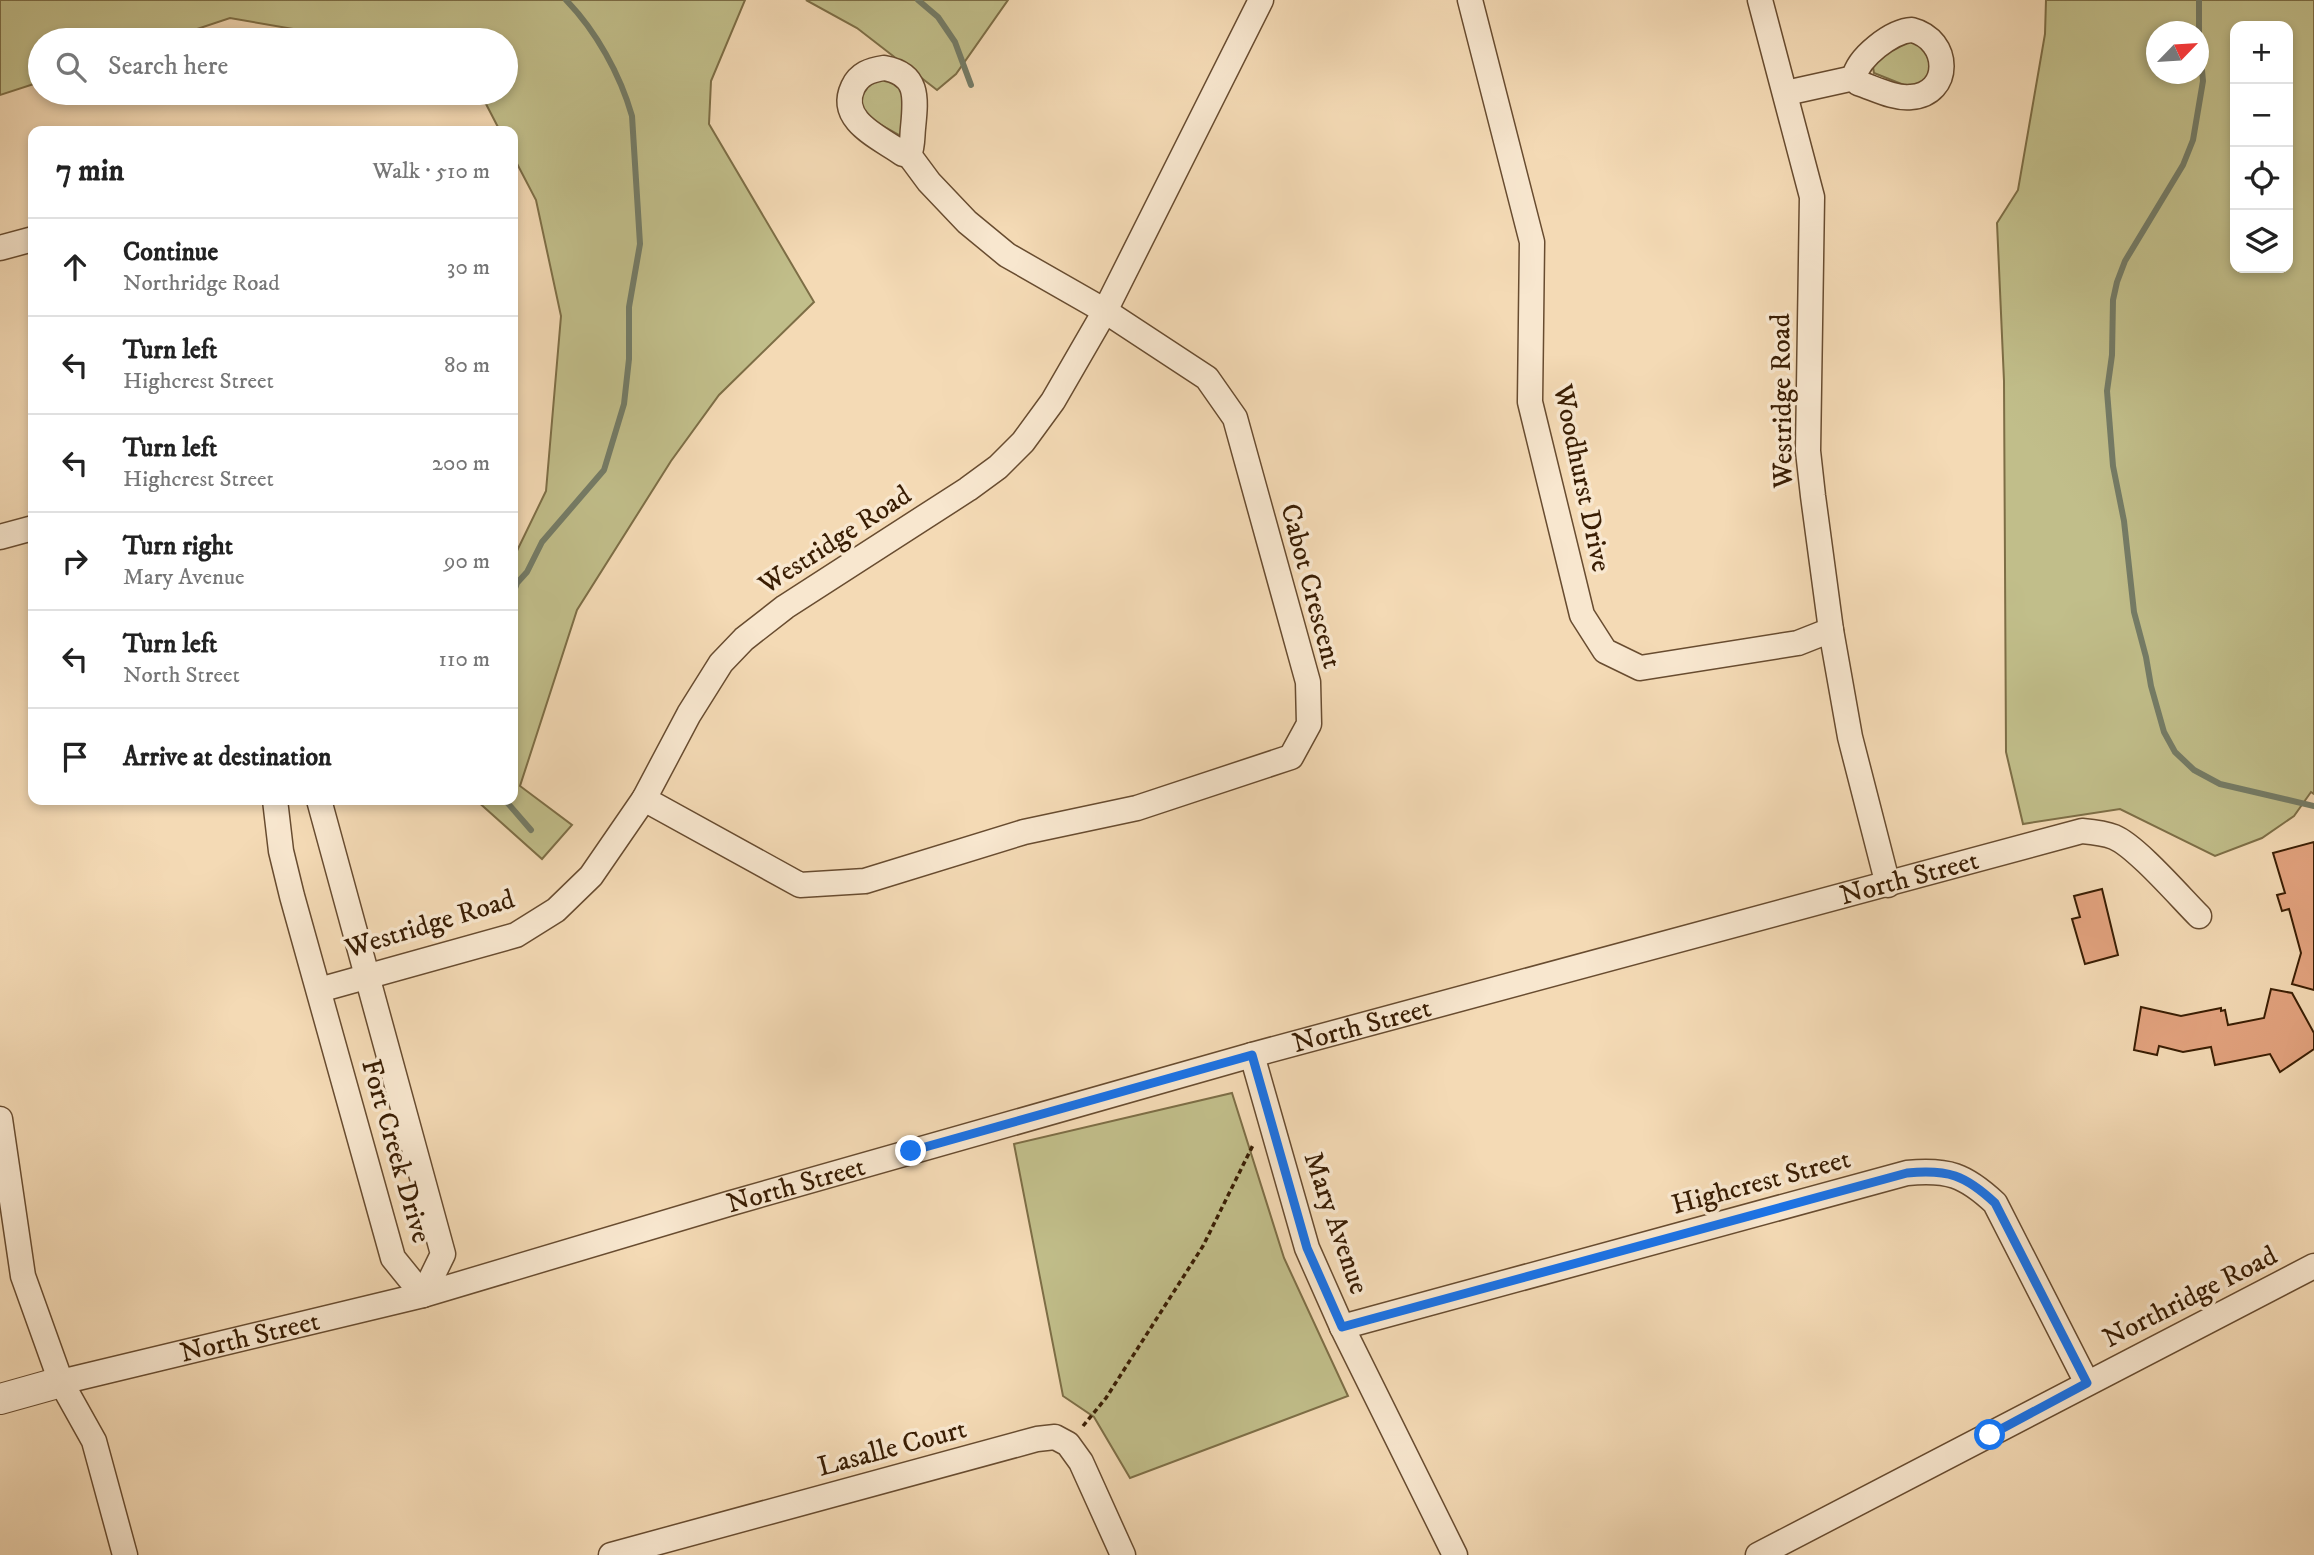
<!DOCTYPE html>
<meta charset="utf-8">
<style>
body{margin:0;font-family:"IM FELL DW Pica",serif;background:#f2f2f2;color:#222}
.controls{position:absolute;right:21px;top:21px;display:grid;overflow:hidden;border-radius:14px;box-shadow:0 4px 10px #0003}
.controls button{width:63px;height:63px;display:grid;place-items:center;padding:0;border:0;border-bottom:2px solid #e0e0e0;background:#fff;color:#222;font:35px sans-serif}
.compass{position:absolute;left:2146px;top:21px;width:63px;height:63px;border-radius:50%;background:#fff;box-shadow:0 4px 10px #0003;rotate:65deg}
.stop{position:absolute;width:21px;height:21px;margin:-16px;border:5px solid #1a73e8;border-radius:50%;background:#fff}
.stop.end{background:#1a73e8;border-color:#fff;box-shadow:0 2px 7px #0008}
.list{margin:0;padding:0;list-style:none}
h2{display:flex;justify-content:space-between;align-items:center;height:91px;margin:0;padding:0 28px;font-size:30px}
h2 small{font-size:23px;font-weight:400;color:#767676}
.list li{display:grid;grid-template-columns:46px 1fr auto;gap:21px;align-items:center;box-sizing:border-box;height:98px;padding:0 28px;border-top:2px solid #e0e0e0}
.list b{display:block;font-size:26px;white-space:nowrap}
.list p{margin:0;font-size:23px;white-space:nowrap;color:#767676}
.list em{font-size:23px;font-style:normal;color:#767676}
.icon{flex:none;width:38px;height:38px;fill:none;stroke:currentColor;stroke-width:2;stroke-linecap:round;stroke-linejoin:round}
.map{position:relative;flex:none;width:2314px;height:1555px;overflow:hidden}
.search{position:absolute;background:#fff;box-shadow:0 4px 10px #0003;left:28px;top:28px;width:490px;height:77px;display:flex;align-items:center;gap:18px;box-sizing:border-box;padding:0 24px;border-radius:38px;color:#767676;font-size:26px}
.panel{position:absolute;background:#fff;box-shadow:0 4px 10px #0003;left:28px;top:126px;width:490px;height:679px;border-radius:14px}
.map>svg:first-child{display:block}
.green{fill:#c1be8a;stroke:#7d6e46;stroke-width:2;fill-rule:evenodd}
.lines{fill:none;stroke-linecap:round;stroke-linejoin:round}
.stream{stroke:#747c67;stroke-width:6}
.building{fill:#e3a37f;stroke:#391d03;stroke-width:2}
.minor-casing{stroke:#684c30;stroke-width:27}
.tertiary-casing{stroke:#684c30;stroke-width:32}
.path{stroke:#391d03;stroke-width:3.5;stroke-dasharray:5 3.5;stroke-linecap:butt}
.minor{stroke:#f8e7cf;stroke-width:24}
.tertiary{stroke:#f8e7cf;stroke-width:30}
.route{stroke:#1a73e8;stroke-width:9}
.labels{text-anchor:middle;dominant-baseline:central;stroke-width:7;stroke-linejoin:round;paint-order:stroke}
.street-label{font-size:28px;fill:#391d03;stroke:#f8e7cf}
</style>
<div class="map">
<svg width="2314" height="1555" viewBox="0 0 2314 1555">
<rect width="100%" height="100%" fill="#f4dab5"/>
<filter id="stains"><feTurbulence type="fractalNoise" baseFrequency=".00286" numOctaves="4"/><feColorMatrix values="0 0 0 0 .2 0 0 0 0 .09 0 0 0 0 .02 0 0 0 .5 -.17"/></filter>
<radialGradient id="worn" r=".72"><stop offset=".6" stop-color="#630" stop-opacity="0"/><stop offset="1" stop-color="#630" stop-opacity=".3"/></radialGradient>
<g class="green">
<polygon points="0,0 745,0 711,81 709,124 814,302 719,395 671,461 577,610 520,786 572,825 542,859 476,800 513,800 513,559 546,491 561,316 536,200 513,156 513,131 500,131 486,104 472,93 506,93 506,40 357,40 230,18 164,40 40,40 40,82 0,95"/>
<polygon points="806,0 1008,0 956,74 937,90 857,28"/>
<path d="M2046,0H2314V794L2311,792L2294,816L2262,838L2215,856L2120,809L2023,824L2006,752L2004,381L1997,223L2018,190L2045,34ZM2235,26H2288V268H2235ZM2156,32H2198V74H2156Z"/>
<path d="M1911,39L1931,56L1928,77L1915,86L1904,85L1874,73L1873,67C1883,54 1896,45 1911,39Z"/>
<path d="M888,78L901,89L903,100L901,136L867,117C861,110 858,94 863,85Z"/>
<polygon points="1232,1093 1284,1258 1348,1396 1130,1478 1094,1417 1063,1396 1014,1144"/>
</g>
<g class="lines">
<g class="stream">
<polyline points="918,0 938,17 955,42 971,85"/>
<polyline points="2199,0 2199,39 2203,81 2193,140 2183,165 2125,261 2117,282 2113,300 2112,355 2107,391 2113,466 2124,521 2134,612 2146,657 2151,686 2164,732 2175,752 2194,770 2220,784 2314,806"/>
<path d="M513,594L517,583L527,572L542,542L604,470L624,404L629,359V307L640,244L632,116C620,74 596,31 566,0"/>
<polyline points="505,800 531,830"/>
</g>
</g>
<g class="building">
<polygon points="2314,842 2314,990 2292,984 2301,953 2289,909 2282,911 2277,895 2285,893 2273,853"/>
<polygon points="2102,889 2118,955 2085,964 2072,919 2080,917 2074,896"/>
<polygon points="2271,989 2292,993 2314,1033 2314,1049 2280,1072 2270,1054 2215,1065 2211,1047 2183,1052 2159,1046 2157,1055 2134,1050 2141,1007 2181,1016 2221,1008 2221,1011 2225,1010 2228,1025 2264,1018"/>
</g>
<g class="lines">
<defs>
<g id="minor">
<polyline points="1470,0 1532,242 1530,402 1582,615 1605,651 1640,668 1798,643 1831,630"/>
<polyline points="1760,0 1812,197 1808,451 1813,496 1831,630 1850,737 1888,885"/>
<path d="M1912,30C1951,40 1952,94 1911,97C1894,99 1874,88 1858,83L1854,78C1858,57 1892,31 1912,30Z"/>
<path d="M884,68C919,74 916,98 913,128C912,137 913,146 909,155L903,154C881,138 837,121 853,87C859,74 870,70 884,68Z"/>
<polyline points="1786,93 1854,78"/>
<polyline points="0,248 33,239"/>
<polyline points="0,537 33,528"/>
<polyline points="644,799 800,885 865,881 1024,832 1137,808 1291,757 1309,724 1308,682 1235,418 1207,378 1105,311 1007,255 967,222 929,182 909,155"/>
<polyline points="275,800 281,851 292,896 393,1258 423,1295"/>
<polyline points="319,800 443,1254 423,1295"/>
<polyline points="319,990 516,935 556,910 591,876 644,799 689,714 721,663 744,639 785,607 968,489 998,467 1023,442 1053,401 1105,311 1261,0"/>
<polyline points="1252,1055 1307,1248 1342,1327 1455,1555"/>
<polyline points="0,1119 23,1276 61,1382 94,1441 125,1555"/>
<path d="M1342,1327L1907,1173C1948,1169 1965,1175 1995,1203L2087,1383"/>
<path id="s1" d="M61,1382L423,1295L728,1204L1252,1055L2082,831C2093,832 2104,833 2114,837C2136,846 2180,897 2199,916"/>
<polyline points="611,1555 1037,1439 1055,1437 1068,1444 1081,1462 1123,1555"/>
<polyline points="1758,1555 2314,1266"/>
</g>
<polyline id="tertiary" points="0,1399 61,1382"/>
</defs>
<use href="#minor" class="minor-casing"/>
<use href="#tertiary" class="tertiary-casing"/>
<polyline class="path" points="1083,1426 1106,1398 1203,1246 1254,1143"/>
<use href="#minor" class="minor"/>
<use href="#tertiary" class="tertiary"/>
</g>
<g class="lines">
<path class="route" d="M911,1151L1252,1055L1307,1248L1342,1327L1907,1173C1948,1169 1965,1175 1995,1203L2087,1383L1990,1435"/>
</g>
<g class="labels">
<g class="street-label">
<text transform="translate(1782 401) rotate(-91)">Westridge Road</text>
<text transform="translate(1582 478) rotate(78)">Woodhurst Drive</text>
<text transform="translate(835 540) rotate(-33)">Westridge Road</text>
<text transform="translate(1311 586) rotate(75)">Cabot Crescent</text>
<text stroke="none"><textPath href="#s1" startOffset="1916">North Street</textPath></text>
<text transform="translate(430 924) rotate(-17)">Westridge Road</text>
<text stroke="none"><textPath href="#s1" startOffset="1349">North Street</textPath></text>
<text transform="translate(396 1151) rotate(74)">Fort Creek Drive</text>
<text transform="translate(1761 1182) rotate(-15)">Highcrest Street</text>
<text stroke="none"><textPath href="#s1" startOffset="761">North Street</textPath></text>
<text transform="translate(1336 1223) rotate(71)">Mary Avenue</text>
<text transform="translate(2190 1297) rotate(-27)">Northridge Road</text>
<text stroke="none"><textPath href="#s1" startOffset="194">North Street</textPath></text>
<text transform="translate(892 1448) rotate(-15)">Lasalle Court</text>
</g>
</g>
<rect width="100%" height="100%" filter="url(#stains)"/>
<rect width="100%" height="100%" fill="url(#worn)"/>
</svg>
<div class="controls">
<button>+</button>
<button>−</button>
<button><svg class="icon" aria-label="locate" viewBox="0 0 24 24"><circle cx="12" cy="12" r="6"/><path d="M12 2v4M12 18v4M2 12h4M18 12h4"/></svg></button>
<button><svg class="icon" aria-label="layers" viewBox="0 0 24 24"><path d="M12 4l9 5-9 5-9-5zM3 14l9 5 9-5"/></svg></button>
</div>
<svg class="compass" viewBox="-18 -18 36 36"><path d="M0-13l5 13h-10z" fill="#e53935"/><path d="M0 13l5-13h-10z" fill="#767676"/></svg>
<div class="stop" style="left:1990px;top:1435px"></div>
<div class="stop end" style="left:911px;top:1151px"></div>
<div class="search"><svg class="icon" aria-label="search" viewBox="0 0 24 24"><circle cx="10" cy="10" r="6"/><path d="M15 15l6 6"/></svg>Search here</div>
<section class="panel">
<h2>7 min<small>Walk · 510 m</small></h2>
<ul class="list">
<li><svg class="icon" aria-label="ahead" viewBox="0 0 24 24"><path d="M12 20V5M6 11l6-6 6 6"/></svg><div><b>Continue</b><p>Northridge Road</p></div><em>30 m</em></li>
<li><svg class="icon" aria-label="left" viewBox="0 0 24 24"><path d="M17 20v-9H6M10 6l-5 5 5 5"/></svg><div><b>Turn left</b><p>Highcrest Street</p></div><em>80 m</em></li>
<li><svg class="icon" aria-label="left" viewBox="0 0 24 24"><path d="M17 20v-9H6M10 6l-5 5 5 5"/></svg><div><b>Turn left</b><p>Highcrest Street</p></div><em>200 m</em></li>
<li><svg class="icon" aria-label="right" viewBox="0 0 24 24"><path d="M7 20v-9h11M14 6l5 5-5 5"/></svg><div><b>Turn right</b><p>Mary Avenue</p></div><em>90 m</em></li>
<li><svg class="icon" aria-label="left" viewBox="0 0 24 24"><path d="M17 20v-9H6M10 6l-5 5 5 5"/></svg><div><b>Turn left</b><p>North Street</p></div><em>110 m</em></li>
<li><svg class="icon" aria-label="arrive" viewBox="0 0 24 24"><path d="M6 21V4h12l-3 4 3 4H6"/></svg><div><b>Arrive at destination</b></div></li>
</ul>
</section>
</div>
